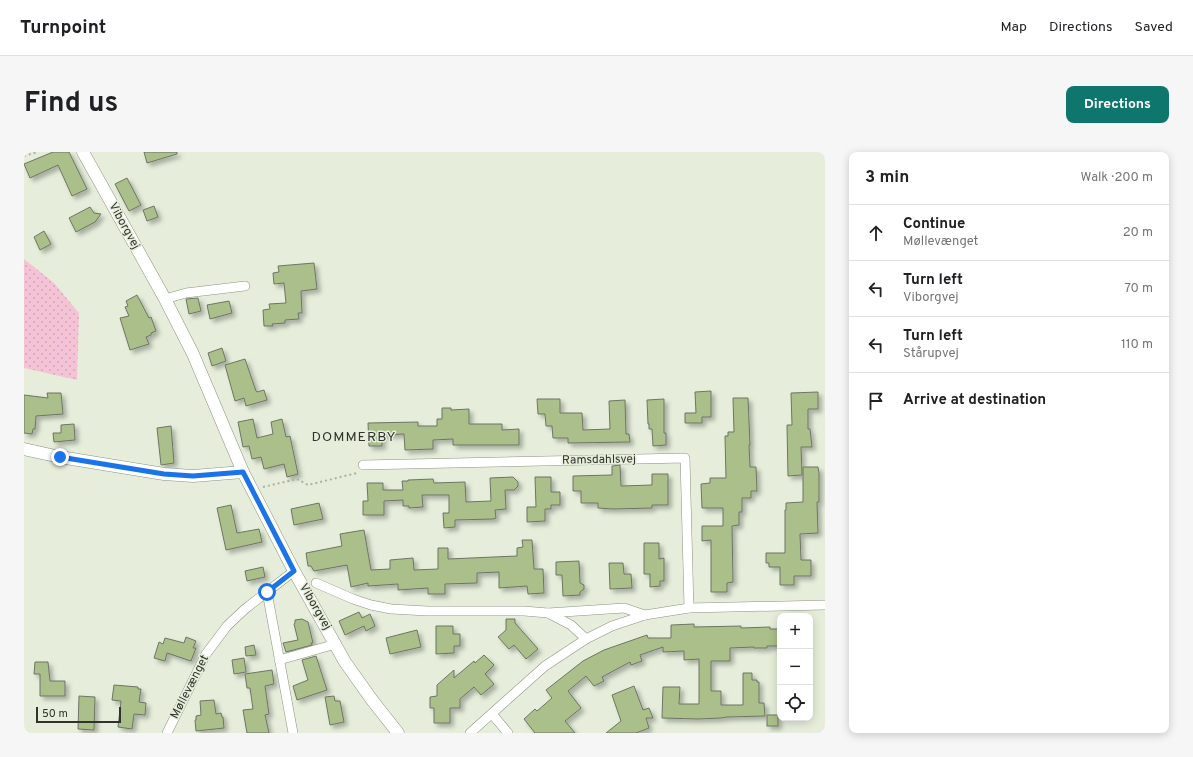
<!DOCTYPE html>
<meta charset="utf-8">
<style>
body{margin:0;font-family:Overpass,sans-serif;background:#f6f6f6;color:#202124}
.controls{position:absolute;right:12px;bottom:12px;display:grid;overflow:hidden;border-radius:8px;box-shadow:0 2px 10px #0003}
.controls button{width:36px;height:36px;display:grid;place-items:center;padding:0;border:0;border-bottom:1px solid #e0e0e0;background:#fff;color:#202124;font:20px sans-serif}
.scale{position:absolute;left:12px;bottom:10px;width:85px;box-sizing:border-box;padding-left:4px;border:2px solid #30332c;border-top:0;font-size:11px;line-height:14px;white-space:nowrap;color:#30332c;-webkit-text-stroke:3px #e6eedb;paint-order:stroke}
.stop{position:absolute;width:12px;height:12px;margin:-9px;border:3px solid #1a73e8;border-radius:50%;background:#fff}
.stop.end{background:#1a73e8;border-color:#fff;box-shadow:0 1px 4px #0008}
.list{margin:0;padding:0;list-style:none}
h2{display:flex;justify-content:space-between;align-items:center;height:52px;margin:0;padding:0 16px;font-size:17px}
h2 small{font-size:13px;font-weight:400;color:#757577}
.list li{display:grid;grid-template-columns:26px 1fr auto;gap:12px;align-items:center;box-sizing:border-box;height:56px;padding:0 16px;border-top:1px solid #e0e0e0}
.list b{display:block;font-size:15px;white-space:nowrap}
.list p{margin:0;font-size:13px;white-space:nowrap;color:#757577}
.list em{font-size:13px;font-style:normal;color:#757577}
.icon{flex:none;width:22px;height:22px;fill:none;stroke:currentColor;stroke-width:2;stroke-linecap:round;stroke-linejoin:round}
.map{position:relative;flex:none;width:801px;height:581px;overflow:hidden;border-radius:8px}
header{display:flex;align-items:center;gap:24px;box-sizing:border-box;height:56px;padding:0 20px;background:#fff;border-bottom:1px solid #e0e0e0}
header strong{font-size:19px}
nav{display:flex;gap:22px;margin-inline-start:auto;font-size:14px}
.intro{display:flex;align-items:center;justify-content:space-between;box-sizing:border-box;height:96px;padding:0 24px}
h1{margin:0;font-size:28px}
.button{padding:10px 18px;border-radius:8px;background:#0f766e;color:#fff;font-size:14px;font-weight:700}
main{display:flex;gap:24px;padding:0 24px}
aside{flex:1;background:#fff;border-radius:8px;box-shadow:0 2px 10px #0003}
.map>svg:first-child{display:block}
.grass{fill:url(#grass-dots)}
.building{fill:#abbf8a;stroke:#6e7564;filter:url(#shadow)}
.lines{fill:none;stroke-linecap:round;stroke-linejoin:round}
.street-casing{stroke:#8c9381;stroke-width:10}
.secondary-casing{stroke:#8c9381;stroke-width:13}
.path{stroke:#abb1a2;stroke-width:2;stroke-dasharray:2 3;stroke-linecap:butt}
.street{stroke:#fff;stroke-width:9}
.secondary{stroke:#fff;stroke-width:12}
.route{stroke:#1a73e8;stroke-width:5}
.labels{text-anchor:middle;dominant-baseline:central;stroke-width:3;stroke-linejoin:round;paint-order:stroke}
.street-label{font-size:12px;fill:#30332c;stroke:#e6eedb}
.quarter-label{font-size:14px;letter-spacing:1px;fill:#30332c;stroke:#e6eedb}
</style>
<header>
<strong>Turnpoint</strong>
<nav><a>Map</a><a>Directions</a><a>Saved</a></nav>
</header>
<div class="intro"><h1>Find us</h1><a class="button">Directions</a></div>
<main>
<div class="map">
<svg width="801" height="581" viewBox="0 0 801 581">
<defs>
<pattern id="grass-dots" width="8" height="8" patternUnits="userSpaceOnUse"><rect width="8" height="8" fill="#f5c3d6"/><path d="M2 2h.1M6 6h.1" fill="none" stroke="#d2a8b8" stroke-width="1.8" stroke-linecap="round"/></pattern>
<filter id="shadow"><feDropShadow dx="3.5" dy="3.5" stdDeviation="2" flood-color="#0004"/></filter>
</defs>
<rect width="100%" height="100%" fill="#e6eedb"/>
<polygon class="grass" points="0,107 30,131 55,161 53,228 0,216"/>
<g class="building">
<polygon points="29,0 45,0 63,37 48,44 34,13 6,26 0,12"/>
<polygon points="120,0 153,0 153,2 123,11"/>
<polygon points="103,26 117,53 105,59 91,32"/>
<polygon points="130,54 134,65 123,69 119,58"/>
<polygon points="66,55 70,61 77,62 71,70 52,80 45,66"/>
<polygon points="20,79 27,92 16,98 10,85"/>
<polygon points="290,111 293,137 277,139 278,161 274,161 275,167 261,168 261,171 248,172 249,174 240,174 239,158 246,157 245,152 262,151 260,131 250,132 249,121 255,120 254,114"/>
<polygon points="113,143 125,166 127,165 132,179 127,181 127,183 122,185 125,192 106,198 96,166 105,164 101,155 104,154 102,149"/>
<polygon points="174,146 177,159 165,162 162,147"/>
<polygon points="205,149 208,161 186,167 183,153"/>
<polygon points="198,196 202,209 188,214 184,201"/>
<polygon points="221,207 232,239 233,240 240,238 243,248 222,254 220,246 211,249 201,213"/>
<polygon points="687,239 687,265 678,265 678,271 661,271 661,261 672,261 671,240"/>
<polygon points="794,240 794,257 784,257 784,277 786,277 788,295 777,295 778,323 764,324 763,273 768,273 767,241"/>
<polygon points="23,241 37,241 39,262 12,264 11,277 9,277 8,282 0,281 0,243 24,246"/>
<polygon points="709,246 724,246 726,293 725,293 726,315 732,315 733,339 727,339 727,346 718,346 718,360 715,360 715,373 708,374 709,430 703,431 703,440 687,440 687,388 678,389 678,374 699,374 699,356 678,356 677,332 686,331 686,326 702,326 701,284 704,284 704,280 710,280"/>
<polygon points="513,247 536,247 536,261 558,261 559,278 586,277 585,249 601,248 602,282 605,282 606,290 544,291 544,286 529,286 528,274 522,274 521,262 514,262"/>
<polygon points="640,247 640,281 642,281 642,293 629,294 628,277 625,277 625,272 624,272 623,248"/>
<polygon points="418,256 427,256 427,258 445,257 445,272 478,272 478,278 495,277 495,293 429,293 429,287 409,288 409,297 381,298 380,282 358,283 358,294 345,294 344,271 394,270 394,274 413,274 413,267 418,267"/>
<polygon points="229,267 233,286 249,282 247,270 258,267 262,285 266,284 274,322 263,325 260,312 240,317 237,305 228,307 225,294 219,295 214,270"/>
<polygon points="50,272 51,288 30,290 29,281 37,281 37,273"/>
<polygon points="147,274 150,311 137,313 133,276"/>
<polygon points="596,313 597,334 628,333 628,322 644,322 644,353 628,353 628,356 589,357 574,356 574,351 557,351 557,339 549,339 549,324 588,323 588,314"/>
<polygon points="779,315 794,315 795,321 795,350 793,350 794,381 776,382 777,408 787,408 787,424 770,424 770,433 756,433 756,415 745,415 745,411 742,411 742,401 761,401 761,358 762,358 762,351 779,350"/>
<polygon points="489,325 494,330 494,334 490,338 481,338 482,357 471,358 472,366 469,367 431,368 431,375 420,376 419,361 425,361 425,343 398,343 399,355 385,356 385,354 379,354 379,348 360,349 360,363 339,363 339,349 344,349 343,331 359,331 359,338 379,338 378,329 384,329 384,328 409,327 410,331 441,330 442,350 467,349 466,326"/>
<polygon points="511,325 527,325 527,340 536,340 536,353 527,353 527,357 521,357 521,369 503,370 503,355 512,355"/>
<polygon points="295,351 299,367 270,373 267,357"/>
<polygon points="207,353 213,381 235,377 238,390 202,398 193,356"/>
<polygon points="340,378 347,418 366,417 366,408 389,406 390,418 414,417 414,396 424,396 424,407 493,404 493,396 499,395 498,388 508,388 510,417 519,417 520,441 504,442 503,434 475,436 475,420 453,421 453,431 421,432 421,442 404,442 404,436 374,438 374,432 344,434 344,431 327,435 323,413 290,419 287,414 284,414 282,401 318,394 316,382"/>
<polygon points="620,391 635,391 635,407 640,406 640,429 636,429 636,434 626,435 626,422 620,422"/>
<polygon points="555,409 556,431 560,433 560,437 556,440 556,443 539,444 538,423 532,423 532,410"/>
<polygon points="585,411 599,411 600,422 607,422 608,436 586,437"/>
<polygon points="239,415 241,425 223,429 221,419"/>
<polygon points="335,460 338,466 346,462 351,474 342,479 340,474 321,483 315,469"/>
<polygon points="278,467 284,470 289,491 287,491 288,493 262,500 259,491 274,488 270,472 271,471 271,468"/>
<polygon points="482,467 491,467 491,471 514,497 502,507 490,493 485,497 474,485 482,478"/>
<polygon points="670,472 670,475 717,474 717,476 746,475 746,477 756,477 756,494 743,494 743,496 730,496 730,495 706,496 706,509 687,509 687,539 697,539 697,553 719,553 719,521 728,521 728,528 733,528 733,530 735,530 735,551 740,551 741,564 703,565 697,566 674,567 638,566 639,535 656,535 655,552 675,552 675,507 660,508 660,499 639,500 639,495 616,503 618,509 607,513 606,510 578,525 580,529 570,534 562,524 544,539 557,556 541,569 551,581 511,581 500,567 511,557 513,559 528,546 522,538 559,509 580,498 623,483 624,486 647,486 647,473"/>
<polygon points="412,474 429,474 429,482 436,482 436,494 430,494 430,501 412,502"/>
<polygon points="393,478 397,495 366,502 362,486"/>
<polygon points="162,485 172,489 169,496 172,496 167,509 143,501 141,509 130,506 135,490 139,492 141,486 160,491"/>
<polygon points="230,493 232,503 222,504 221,495"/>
<polygon points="460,503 470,513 461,522 470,532 457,543 450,535 436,547 436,556 426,556 426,571 410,571 410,556 406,556 406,545 413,544 413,533 430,518 430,526 450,509 451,511"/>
<polygon points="292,504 303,538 273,548 269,534 284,528 278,508"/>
<polygon points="220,506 222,520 210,522 208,508"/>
<polygon points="11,510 24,510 26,529 41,529 41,544 16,544 16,522 10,522"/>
<polygon points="248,518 250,532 241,534 245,562 241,563 245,581 223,581 219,558 229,557 226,536 223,536 221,522"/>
<polygon points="90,533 114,535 114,537 117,537 115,550 122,551 121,563 110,562 108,577 94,575 97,549 88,548"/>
<polygon points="610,534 619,558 625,556 629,566 622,566 625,576 612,581 582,581 597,569 588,543"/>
<polygon points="55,544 71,545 70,578 54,577"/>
<polygon points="310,544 311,549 316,549 320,570 306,573 301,545"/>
<polygon points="190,548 192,562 197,561 198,565 199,565 200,576 172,579 171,568 172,568 172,564 177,563 176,549"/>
<rect x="743" y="563" width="11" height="11"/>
</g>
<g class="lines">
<defs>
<g id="street">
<polyline points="141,147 162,141 221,134"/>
<polyline points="339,313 661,306 665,456"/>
<polyline points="292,431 329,447 347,453 367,457 403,459 500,459 524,461 600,456 621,463"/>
<polyline points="243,440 269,581"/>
<polyline points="524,461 547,473 562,487"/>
<polyline points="255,508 312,492"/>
<polyline points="468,562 484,581"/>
<polyline points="143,581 182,502 203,474 221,457 270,419"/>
<polyline points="446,581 521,514 562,487 588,474 621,463 665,456 801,453"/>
</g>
<g id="secondary">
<polyline points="59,0 141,147 169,202 219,320 270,419 321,510 348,548 374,581"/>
<polyline points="0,297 36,305 140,322 169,324 219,320"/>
</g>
</defs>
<use href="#street" class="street-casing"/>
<use href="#secondary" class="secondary-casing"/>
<g class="path">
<polyline points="0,4 14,0"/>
<polyline points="239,335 273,327 284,333 333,321"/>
</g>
<use href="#street" class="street"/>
<use href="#secondary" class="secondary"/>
</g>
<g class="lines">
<polyline class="route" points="36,305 140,322 169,324 219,320 270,419 243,440"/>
</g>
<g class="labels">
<g class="street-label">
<text transform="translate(100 74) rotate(61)">Viborgvej</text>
<text transform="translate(575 308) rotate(-1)">Ramsdahlsvej</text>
<text transform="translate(291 455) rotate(60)">Viborgvej</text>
<text transform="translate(166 535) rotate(-63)">Møllevænget</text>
</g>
<g class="quarter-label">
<text x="330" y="285">DOMMERBY</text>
</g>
</g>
</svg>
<div class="controls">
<button>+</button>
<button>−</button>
<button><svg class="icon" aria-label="locate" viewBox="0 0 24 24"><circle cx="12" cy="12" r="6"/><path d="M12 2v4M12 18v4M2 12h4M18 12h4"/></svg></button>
</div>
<div class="scale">50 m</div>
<div class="stop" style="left:243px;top:440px"></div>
<div class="stop end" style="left:36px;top:305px"></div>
</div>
<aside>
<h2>3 min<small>Walk · 200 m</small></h2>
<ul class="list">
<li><svg class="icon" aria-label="ahead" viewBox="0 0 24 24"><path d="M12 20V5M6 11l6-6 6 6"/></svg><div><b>Continue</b><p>Møllevænget</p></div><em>20 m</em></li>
<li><svg class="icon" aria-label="left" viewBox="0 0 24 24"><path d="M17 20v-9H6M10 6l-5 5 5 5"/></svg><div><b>Turn left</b><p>Viborgvej</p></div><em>70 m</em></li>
<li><svg class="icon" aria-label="left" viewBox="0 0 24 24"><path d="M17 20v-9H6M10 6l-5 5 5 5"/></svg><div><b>Turn left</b><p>Stårupvej</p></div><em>110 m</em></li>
<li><svg class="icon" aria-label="arrive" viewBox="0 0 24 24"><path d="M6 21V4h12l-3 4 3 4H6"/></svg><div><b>Arrive at destination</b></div></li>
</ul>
</aside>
</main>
